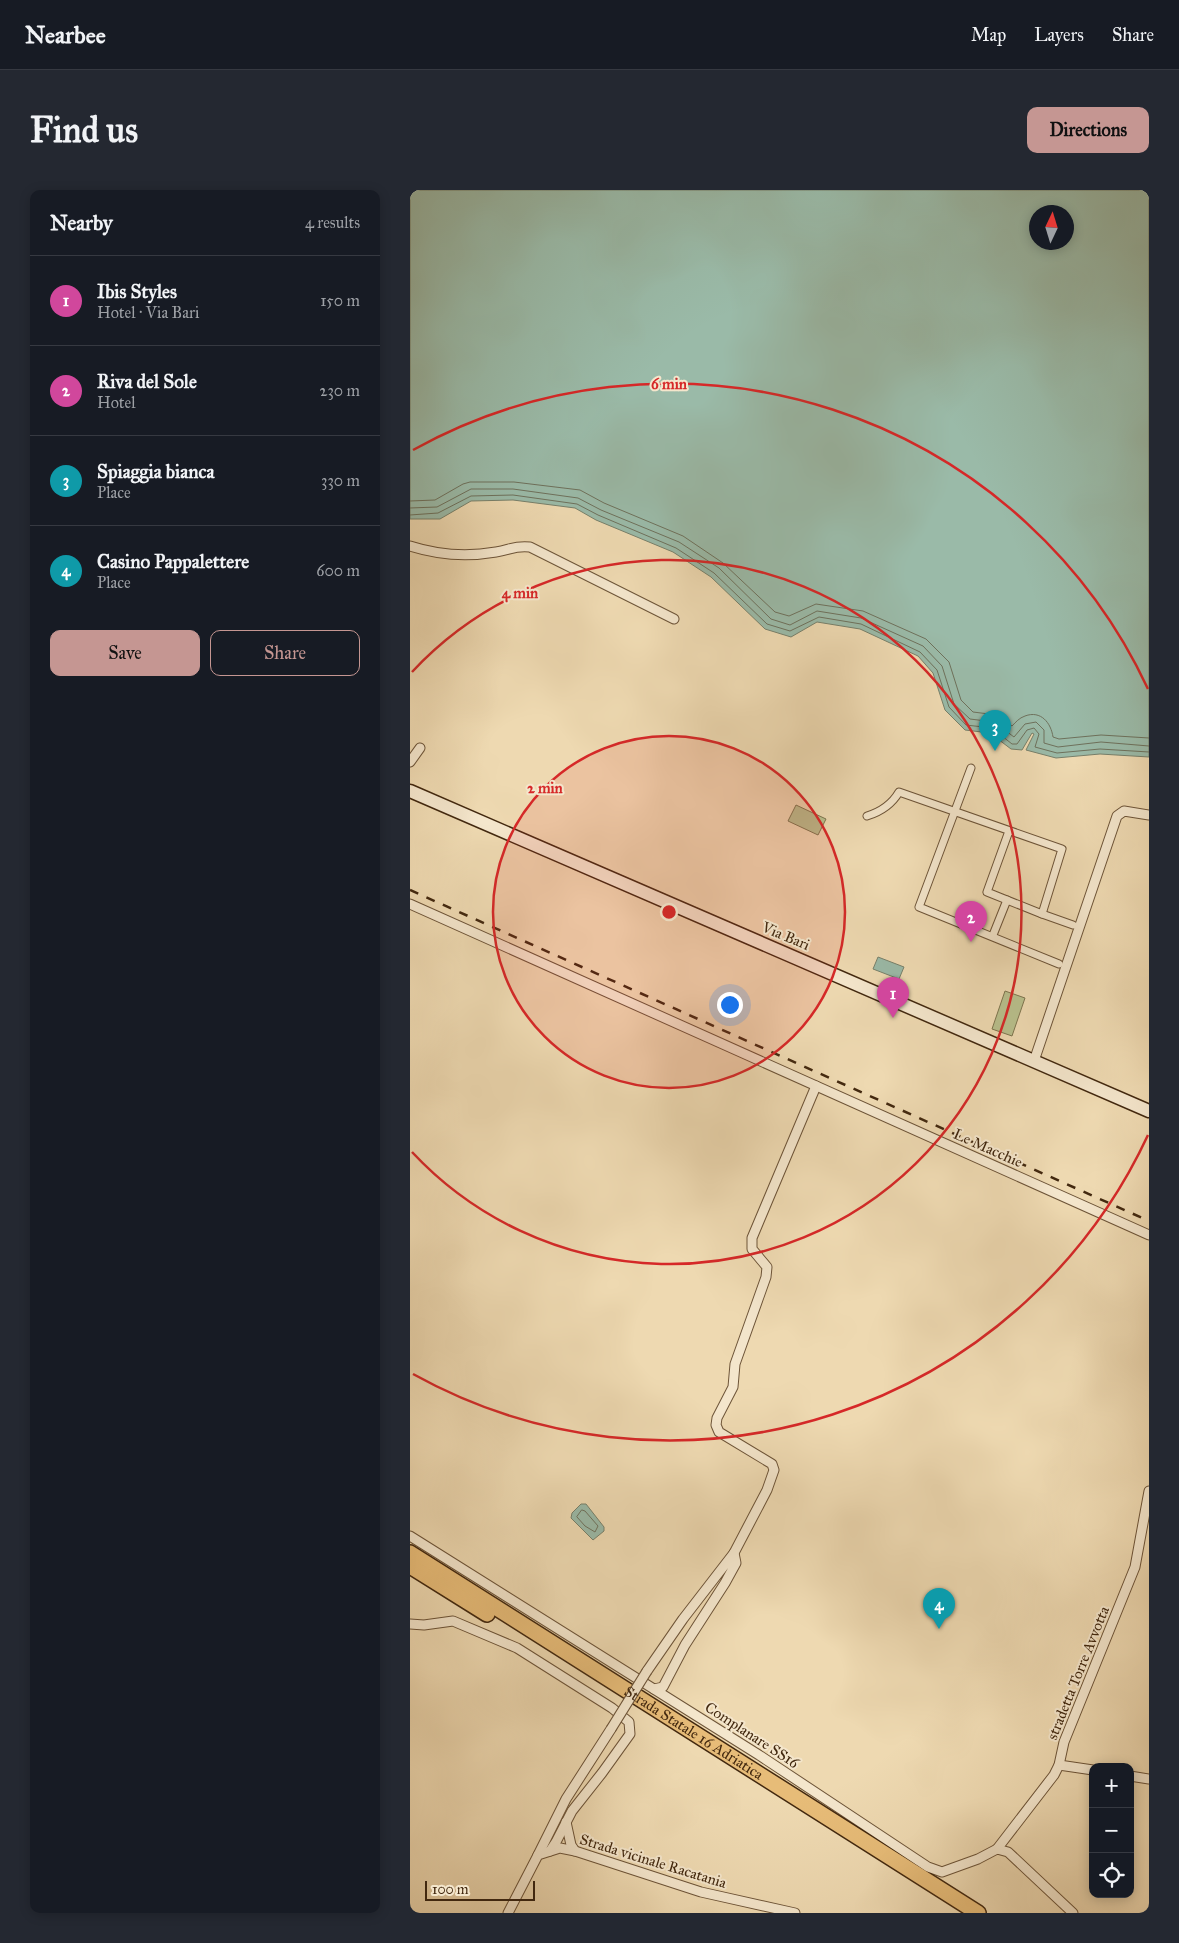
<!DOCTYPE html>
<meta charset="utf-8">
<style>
body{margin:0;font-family:"IM FELL Great Primer",serif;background:#242831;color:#f1f3f6}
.controls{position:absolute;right:15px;bottom:15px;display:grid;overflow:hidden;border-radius:10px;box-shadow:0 2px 12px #0003}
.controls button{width:45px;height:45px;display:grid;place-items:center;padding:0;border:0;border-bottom:1px solid #363941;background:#171b24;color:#f1f3f6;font:25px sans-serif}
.compass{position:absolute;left:619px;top:15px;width:45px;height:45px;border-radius:50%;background:#171b24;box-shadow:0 2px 12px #0003;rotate:4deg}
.scale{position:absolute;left:15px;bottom:12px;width:110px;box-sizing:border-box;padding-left:5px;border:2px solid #42280f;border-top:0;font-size:14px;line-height:18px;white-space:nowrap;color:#42280f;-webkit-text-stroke:4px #f4e6cc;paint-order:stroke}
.you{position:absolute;left:319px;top:814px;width:18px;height:18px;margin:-12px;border:4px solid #fff;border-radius:50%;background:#1a73e8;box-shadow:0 0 0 8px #1a73e833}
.badge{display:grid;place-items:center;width:32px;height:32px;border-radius:50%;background:#c59692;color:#fff;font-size:16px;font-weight:700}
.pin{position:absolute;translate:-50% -41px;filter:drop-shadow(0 1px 2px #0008)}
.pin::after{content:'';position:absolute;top:26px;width:18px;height:15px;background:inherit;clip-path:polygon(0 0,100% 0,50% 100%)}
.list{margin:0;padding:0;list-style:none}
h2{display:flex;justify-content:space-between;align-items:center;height:65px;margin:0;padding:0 20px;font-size:21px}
h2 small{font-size:16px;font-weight:400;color:#9ea1a6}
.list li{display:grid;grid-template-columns:32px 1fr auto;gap:15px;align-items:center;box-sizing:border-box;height:90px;padding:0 20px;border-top:1px solid #363941}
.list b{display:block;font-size:19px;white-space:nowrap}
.list p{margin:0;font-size:16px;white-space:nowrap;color:#9ea1a6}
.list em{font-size:16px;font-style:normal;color:#9ea1a6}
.actions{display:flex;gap:10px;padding:15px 20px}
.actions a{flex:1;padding:11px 0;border:1px solid #c59692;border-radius:10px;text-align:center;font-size:18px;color:#c59692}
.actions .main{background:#c59692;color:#111}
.icon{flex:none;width:28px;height:28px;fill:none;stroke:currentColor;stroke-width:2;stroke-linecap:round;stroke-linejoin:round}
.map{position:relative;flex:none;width:739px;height:1723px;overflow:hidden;border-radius:10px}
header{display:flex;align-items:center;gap:30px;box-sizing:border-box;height:70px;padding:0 25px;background:#171b24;border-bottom:1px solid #363941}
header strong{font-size:24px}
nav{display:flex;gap:28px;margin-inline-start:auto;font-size:18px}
.intro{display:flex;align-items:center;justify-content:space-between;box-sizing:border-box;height:120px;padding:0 30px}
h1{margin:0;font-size:35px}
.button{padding:12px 22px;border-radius:10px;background:#c59692;color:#111;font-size:18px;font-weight:700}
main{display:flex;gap:30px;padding:0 30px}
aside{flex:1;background:#171b24;border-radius:10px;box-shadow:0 2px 12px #0003}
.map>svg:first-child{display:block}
.green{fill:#b8bf8c;stroke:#7d744e}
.water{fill:#9abaa8;stroke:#77806b;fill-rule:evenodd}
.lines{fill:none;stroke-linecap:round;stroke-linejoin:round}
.shore{stroke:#6e715c;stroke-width:1}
.pedestrian-casing{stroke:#6d5438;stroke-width:9}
.minor-casing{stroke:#6d5438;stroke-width:11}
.secondary-casing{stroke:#42280f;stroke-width:15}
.trunk-casing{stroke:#42280f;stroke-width:18}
.pedestrian{stroke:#f4e6cc;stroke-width:7}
.minor{stroke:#f4e6cc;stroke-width:9}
.secondary{stroke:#f4e6cc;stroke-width:12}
.trunk{stroke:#e7bc78;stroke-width:15}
.rail{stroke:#42280f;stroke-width:2.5;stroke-dasharray:9 9;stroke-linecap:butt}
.minor-bridge-casing{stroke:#6d5438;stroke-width:11;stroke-linecap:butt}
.minor-bridge{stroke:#f4e6cc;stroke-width:9}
.ring{fill:none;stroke:#d62828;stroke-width:2.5}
.labels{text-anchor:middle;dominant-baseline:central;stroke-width:4;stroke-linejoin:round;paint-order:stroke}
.street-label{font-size:15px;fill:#42280f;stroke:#f4e6cc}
.centre{fill:#d62828;stroke:#f4e6cc;stroke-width:2.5}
.ring-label{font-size:15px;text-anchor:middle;font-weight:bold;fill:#d62828;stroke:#f4e6cc;stroke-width:4;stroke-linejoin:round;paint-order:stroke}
</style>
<header>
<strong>Nearbee</strong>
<nav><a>Map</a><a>Layers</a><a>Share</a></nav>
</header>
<div class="intro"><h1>Find us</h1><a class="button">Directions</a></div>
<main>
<aside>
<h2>Nearby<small>4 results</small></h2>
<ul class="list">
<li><span class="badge" style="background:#d1479c">1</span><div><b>Ibis Styles</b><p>Hotel · Via Bari</p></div><em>150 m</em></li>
<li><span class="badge" style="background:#d1479c">2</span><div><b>Riva del Sole</b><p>Hotel</p></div><em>230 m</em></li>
<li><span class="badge" style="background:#0f9aa8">3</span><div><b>Spiaggia bianca</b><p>Place</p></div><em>330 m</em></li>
<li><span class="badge" style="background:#0f9aa8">4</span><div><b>Casino Pappalettere</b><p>Place</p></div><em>600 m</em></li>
</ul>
<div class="actions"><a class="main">Save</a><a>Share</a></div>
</aside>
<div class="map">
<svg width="739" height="1723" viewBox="0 0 739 1723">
<rect width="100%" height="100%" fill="#eed9b1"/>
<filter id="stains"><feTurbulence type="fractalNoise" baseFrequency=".004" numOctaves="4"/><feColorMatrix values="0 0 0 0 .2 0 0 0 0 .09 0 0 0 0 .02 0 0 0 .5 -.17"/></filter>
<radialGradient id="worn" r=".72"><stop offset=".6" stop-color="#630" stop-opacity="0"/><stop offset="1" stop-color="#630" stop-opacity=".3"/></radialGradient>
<g class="green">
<polygon points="386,615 416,629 408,645 378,631"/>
<polygon points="595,801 615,808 602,846 582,839"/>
</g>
<g class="water">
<path d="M0,0H739V567L690,564L646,568L616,560L624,544L622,543L612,560L601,559L580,543L555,540L535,520L523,483L508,466L450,439L407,432L381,447L355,439L301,387L263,362L186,330L165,318L103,310L61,311L30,329H0ZM626,22H656V52H626Z"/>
<polygon points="468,767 494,777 489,789 463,779"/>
<polygon points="171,1314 176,1314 194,1337 194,1341 183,1350 161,1328 162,1323"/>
</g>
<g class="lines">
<g class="shore">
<path d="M0,311L25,310L53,294L60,292H104L170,300L194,313L273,346L313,373L365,422L379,426L406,414L453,421L516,449L539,472L551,510L563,522L587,525L602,536C606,532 609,528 615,526C631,520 641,533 643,547L649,549L691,545L739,548"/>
<polyline points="0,318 27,317 61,299 103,299 168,308 191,320 269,352 309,378 361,429 380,435 407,421 451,428 513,456 532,476 544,514 560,529 584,532 604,547 615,534 626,532 634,540 634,553 648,557 691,552 739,556"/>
<polyline points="0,325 28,323 61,306 103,305 167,314 188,325 266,358 304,383 357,434 380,441 409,427 451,434 510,462 527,480 539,517 556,535 582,538 602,554 607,554 617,540 624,538 629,544 625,557 647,563 690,559 739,562"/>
<polygon points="172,1320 175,1321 188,1336 185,1342 175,1336 167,1327"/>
</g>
<defs>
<g id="pedestrian">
<polyline points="561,578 509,717 649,774"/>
<path d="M457,626C470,622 482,614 489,602L652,659L632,724L577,702L599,641"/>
<polyline points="632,724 663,735"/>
<polyline points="583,745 597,710"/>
</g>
<g id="minor">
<path d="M0,356C28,365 57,367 86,362C100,360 105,355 120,357L264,429"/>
<polyline points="0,572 10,558"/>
<polyline points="0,714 739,1045"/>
<polyline points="624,871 707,626 714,621 739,625"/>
<polyline points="0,1346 349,1565 518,1677 532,1682 568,1669 587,1659 598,1662 663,1723"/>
<polyline points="324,1363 357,1300 364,1280 362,1274 309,1242 306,1235 307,1228 323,1197 325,1174 356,1087 357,1077 342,1059 342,1048 406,896"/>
<polyline points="0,1434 14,1435 43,1431 107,1458 202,1518 219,1532 220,1544 192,1583 162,1621 146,1652 140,1661"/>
<polyline points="237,1481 273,1429 324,1363 326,1373 315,1393 275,1455 253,1497 244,1499"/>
<polyline points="649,1575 683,1580"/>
<polyline points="720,1586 739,1589"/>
<polyline points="156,1632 161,1655 165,1661"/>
<polyline points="587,1659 644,1585 649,1575 654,1552 725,1377 739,1301"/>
<polyline points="128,1665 156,1609 201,1539"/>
<polyline points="98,1723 128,1665 150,1658 165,1661 291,1702 385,1723"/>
</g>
<polyline id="secondary" points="0,601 739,921"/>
<g id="trunk">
<path id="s1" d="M0,1363L568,1723"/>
<polyline points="0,1376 77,1424"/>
</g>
</defs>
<use href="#pedestrian" class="pedestrian-casing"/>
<use href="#minor" class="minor-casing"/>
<use href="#secondary" class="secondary-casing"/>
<use href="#trunk" class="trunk-casing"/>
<use href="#pedestrian" class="pedestrian"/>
<use href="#minor" class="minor"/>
<use href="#secondary" class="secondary"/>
<use href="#trunk" class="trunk"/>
<polyline class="rail" points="0,700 739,1031"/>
<defs>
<polyline id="minor-bridge" points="201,1539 237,1481"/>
</defs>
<use href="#minor-bridge" class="minor-bridge-casing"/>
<use href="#minor-bridge" class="minor-bridge"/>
</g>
<circle cx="259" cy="722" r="176" fill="#d62828" fill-opacity=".12"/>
<g class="ring">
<circle cx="259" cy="722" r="176"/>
<path d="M2 482A352 352 0 1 1 2 962"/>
<path d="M738 945A528 528 0 0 1 3 1184M3 260A528 528 0 0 1 738 499"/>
</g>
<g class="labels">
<g class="street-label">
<text transform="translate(376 746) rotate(23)">Via Bari</text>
<text transform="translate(578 958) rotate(24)">Le Macchie</text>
<text transform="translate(668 1483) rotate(-68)">stradetta Torre Avvotta</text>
<text stroke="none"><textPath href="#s1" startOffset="336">Strada Statale 16 Adriatica</textPath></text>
<text transform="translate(342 1545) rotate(33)">Complanare SS16</text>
<text transform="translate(243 1671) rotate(17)">Strada vicinale Racatania</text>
</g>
</g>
<circle cx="259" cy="722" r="8" class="centre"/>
<g class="ring-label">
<text x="259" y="199">6 min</text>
<text x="110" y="408">4 min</text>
<text x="135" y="603">2 min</text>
</g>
<rect width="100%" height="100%" filter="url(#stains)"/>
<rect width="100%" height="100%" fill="url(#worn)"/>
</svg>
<div class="controls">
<button>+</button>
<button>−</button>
<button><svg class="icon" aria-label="locate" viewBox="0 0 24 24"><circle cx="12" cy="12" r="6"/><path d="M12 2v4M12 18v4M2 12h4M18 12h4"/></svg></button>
</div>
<svg class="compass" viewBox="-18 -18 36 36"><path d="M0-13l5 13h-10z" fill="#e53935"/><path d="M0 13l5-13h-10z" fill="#9ea1a6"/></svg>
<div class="scale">100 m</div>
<div class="you"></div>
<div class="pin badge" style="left:483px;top:828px;background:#d1479c">1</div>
<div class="pin badge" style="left:561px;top:752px;background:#d1479c">2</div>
<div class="pin badge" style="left:585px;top:561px;background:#0f9aa8">3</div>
<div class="pin badge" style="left:529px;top:1439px;background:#0f9aa8">4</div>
</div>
</main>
